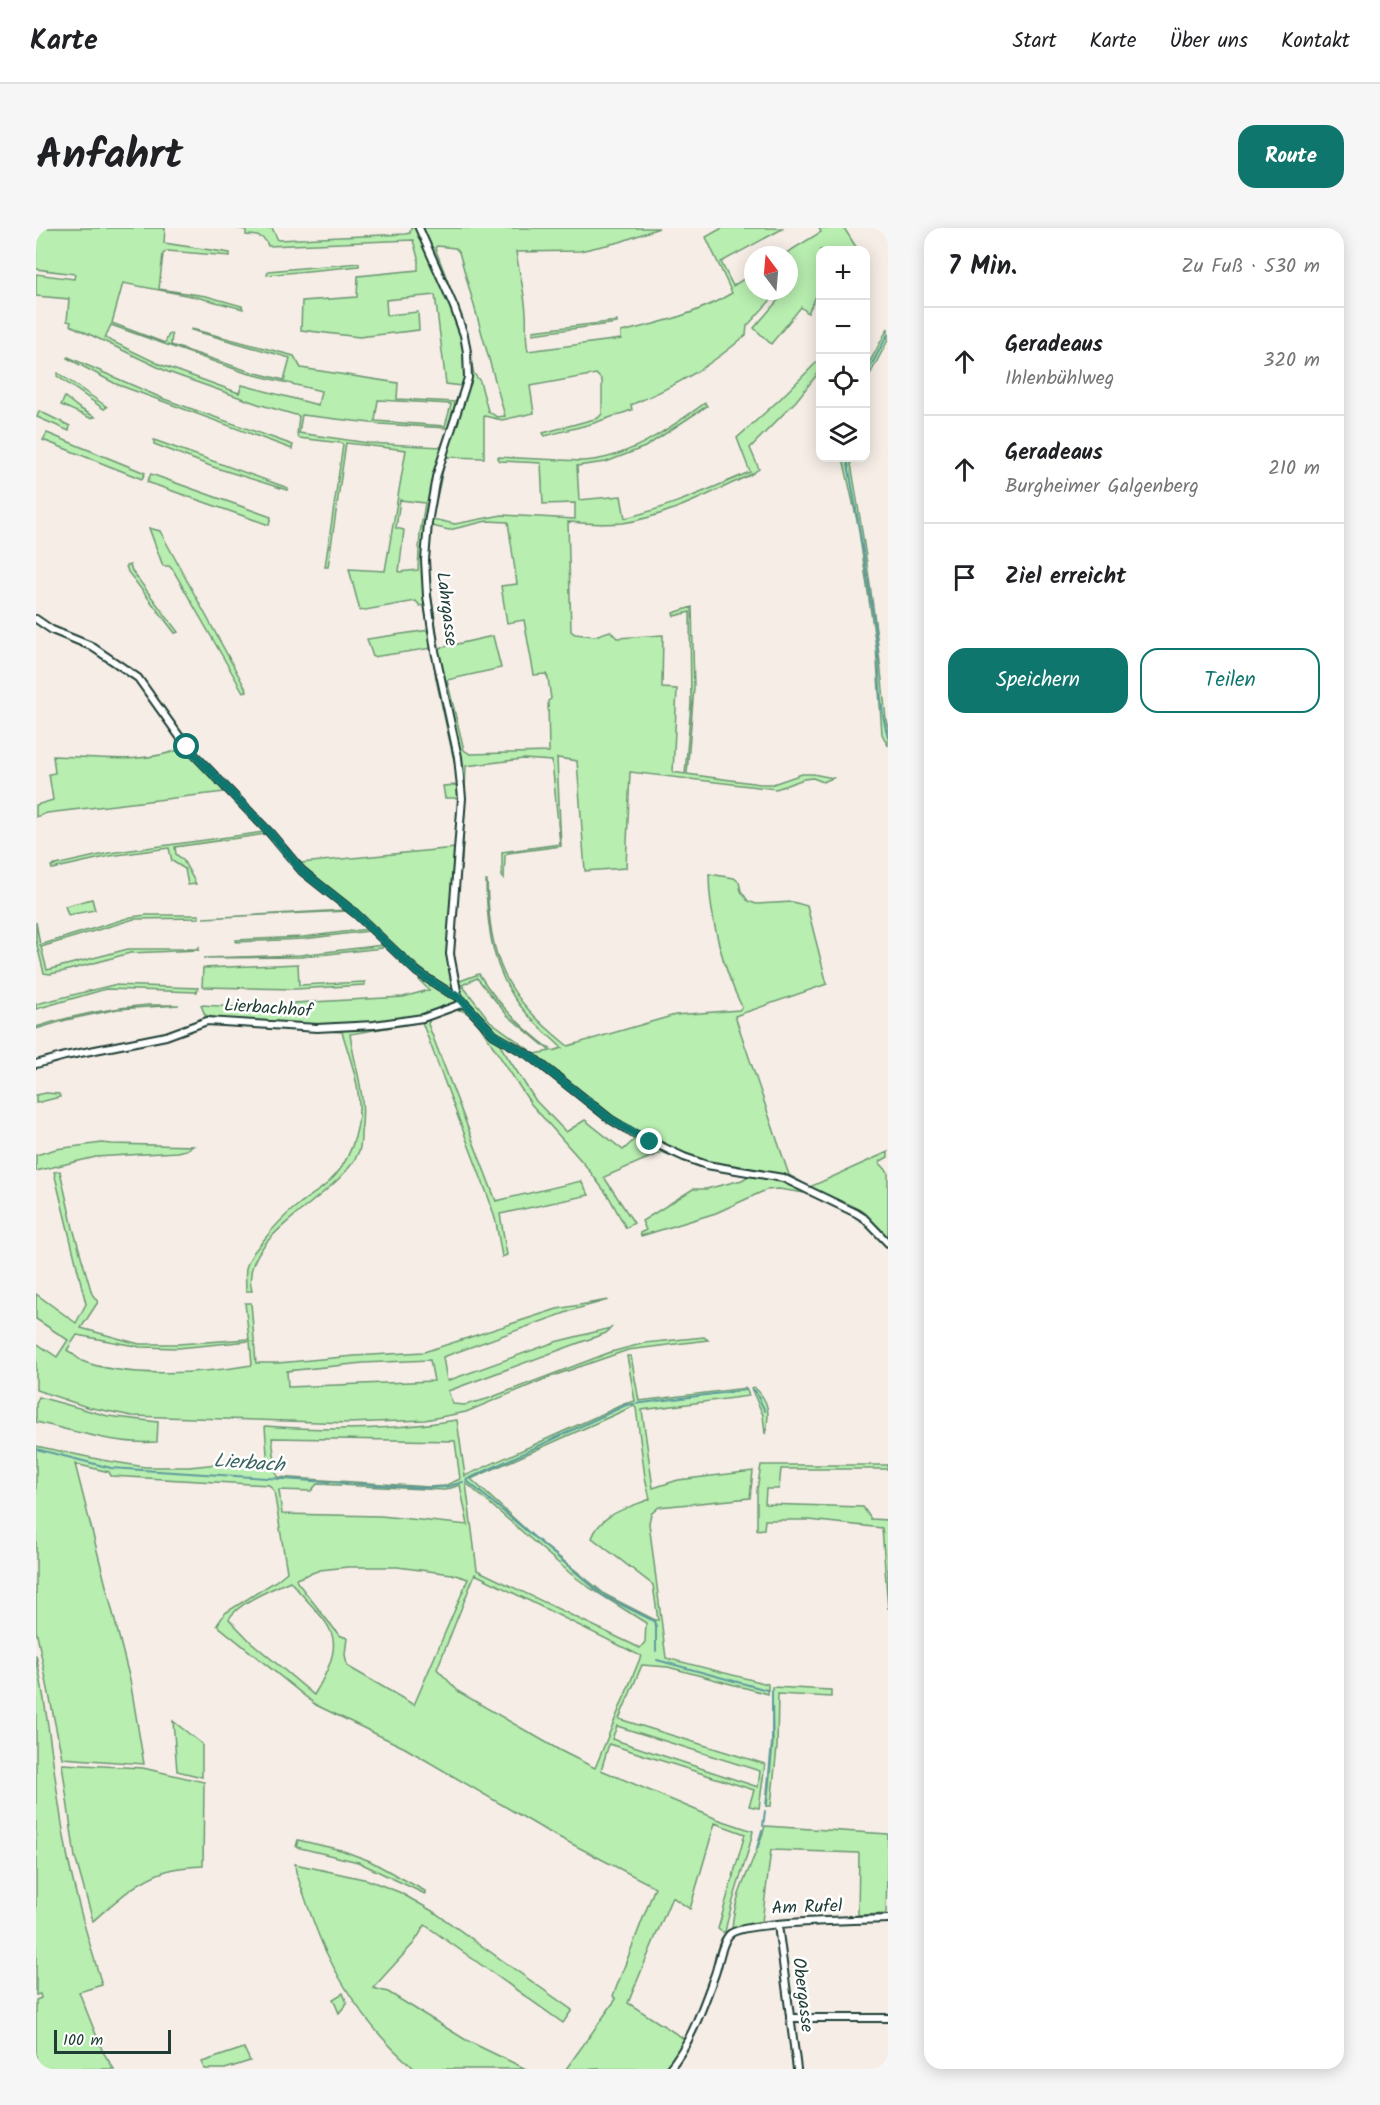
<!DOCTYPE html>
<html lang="de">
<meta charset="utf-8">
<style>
body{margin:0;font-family:Kalam,sans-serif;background:#f6f6f6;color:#202124}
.controls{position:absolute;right:18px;top:18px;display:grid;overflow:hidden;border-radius:12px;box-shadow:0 3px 15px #0003}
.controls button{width:54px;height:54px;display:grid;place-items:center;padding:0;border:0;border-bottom:2px solid #e0e0e0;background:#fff;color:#202124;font:30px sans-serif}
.compass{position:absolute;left:708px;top:18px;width:54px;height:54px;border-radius:50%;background:#fff;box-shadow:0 3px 15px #0003;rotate:344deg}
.scale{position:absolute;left:18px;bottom:15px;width:117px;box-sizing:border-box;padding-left:6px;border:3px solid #1f3d34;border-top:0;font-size:16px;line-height:21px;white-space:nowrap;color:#1f3d34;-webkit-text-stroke:4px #fff;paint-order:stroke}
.stop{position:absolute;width:18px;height:18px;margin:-14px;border:4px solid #0f766e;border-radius:50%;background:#fff}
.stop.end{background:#0f766e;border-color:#fff;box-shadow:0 2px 6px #0008}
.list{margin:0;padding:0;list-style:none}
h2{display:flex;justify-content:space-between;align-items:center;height:78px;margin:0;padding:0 24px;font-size:26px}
h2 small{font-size:20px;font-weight:400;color:#757577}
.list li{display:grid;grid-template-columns:39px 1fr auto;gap:18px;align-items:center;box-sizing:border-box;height:108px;padding:0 24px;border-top:2px solid #e0e0e0}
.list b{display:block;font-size:22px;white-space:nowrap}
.list p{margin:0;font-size:20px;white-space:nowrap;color:#757577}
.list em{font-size:20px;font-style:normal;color:#757577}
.actions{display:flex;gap:12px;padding:18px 24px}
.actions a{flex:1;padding:14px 0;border:2px solid #0f766e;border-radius:18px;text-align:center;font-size:21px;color:#0f766e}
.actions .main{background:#0f766e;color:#fff}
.icon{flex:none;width:33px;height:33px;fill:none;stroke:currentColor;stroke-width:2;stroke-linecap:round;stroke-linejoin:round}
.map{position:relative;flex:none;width:852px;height:1841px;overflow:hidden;border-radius:18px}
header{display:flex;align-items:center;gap:36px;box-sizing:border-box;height:84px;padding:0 30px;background:#fff;border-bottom:2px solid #e0e0e0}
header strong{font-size:28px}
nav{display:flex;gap:33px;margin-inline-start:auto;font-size:21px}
.intro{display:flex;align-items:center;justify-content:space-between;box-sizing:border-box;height:144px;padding:0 36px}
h1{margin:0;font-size:42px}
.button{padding:15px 27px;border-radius:18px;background:#0f766e;color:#fff;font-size:21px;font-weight:700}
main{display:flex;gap:36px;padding:0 36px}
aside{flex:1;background:#fff;border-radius:18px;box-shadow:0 3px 15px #0003}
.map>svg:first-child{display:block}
.green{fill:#b8eeb0;stroke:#6c9672;stroke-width:1.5;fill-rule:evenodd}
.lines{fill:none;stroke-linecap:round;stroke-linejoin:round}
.stream{stroke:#5f9b9f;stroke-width:2}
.minor-casing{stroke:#1f3d34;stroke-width:10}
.minor{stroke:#fff;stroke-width:6}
.route{stroke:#0f766e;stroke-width:8}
.labels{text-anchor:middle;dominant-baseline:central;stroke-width:5;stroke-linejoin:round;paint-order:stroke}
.street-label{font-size:18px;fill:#1f3d34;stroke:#fff}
.water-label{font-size:20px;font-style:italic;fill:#3a6460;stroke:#fff}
</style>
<header>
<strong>Karte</strong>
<nav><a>Start</a><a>Karte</a><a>Über uns</a><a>Kontakt</a></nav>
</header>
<div class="intro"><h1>Anfahrt</h1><a class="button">Route</a></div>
<main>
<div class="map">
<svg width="852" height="1841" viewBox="0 0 852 1841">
<rect width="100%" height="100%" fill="#f6eee6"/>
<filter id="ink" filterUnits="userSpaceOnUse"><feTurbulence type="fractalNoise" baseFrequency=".0167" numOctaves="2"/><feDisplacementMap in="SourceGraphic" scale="12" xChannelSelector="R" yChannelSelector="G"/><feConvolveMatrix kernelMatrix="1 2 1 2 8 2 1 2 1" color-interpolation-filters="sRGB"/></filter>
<g filter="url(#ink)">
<g class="green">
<path d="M0,0H129L128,15L194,25V28L131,23L127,26L123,61L170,68L206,78L207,81L160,69L87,55L76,95L129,115L133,106H136L135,117L212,143L248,152L254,130L155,102L156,101L258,128L265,140L362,155L361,171L420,174L425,158L410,156L399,67L350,72L351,87L382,84L383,102L323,109L265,102L266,73L321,69L322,48L382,42V30L377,12L232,18C229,7 220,8 210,7V2L198,0H236L242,12L369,6L374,5L375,0H623L584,14L544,23L480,24C483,44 489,65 490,85C491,99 489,110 492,123L585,111V104C624,95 661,86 696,65L670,9L686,0H748L685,34L697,58L717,45V63H743L711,98L710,107C672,140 641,157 595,177L596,182L555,196L509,208L507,205L562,190L566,186V152L560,146L494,158L498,185L466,192L448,188V230L410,229L396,291L419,296L466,287L539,291V275L507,276L505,235L463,233L462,229L546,233C590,232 634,200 669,175L671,178L609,219L570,234L541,238L543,272L585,268L589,290C632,280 673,261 714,244L701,210L744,171L784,131V143L760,173L714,220L723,241L714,247C675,265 629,289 587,295C569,297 550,295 532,294L535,403L539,406L559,408L574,403L581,410L627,407L626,460L641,461L637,544L649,546L655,476L654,384L638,388L637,385L656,379L658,460L651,546L724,556H737L766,546H777L797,550L787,554L777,550L768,551L740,561L594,544L590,640L549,643L541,533L521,530L525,618L472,625L469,628L468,651L466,650V624L524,616L516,533L487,531L430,538L426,632L418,695L417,730L424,753L443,746C462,777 488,802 517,823L526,820C515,809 502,799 492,787C457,749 451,703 450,653H451C454,734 468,767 532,818L639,787L703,782L706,779C687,741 673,688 673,646L698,650L703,654L705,663L712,673L720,676L757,674L771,678L791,756L699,788L753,947L774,959L852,924V929L843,934L852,944V1010L829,988L773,959L768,965L743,961L730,962L680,985L605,1008L604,1005L610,1002L606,993L657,961H670L706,952L713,948L666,940L626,924L568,949L598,995L590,1000L573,969L549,937L495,876L443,797C425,774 420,782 395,790L392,796L460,973L545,953L553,967L464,986L471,1027L466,1029L460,994L453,971L386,794L314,806C319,842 331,866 325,905C325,911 325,918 323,923C305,970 200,1006 216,1063H210C210,1056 209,1047 210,1040C213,1029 220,1021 227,1013C237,1000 249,987 262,977C272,969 283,963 292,955C313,936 324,904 323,876C322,851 313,827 306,804L181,795V790L169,787L165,777L257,782L258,775L367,769L393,762L383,752L389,744L264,635L419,620L422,570H409L407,558L421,557L420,542L400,451L396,420L337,429L331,411L393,402L388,377L384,378L380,373L324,383L313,341L349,343L370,222L310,215L292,339H289L307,217L305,215L263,210L261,207L263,188L222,176L132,144L34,97L35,94L31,93L33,71L0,68V46L38,51L39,46L0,41ZM401,18L419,20L423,24L469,188L461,189L452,183L444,153L438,146L427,93L399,20ZM75,97L210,145L285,163L282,177L206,157L203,165L123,136L69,110ZM342,172L415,176V177L409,198L339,193ZM266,187L343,196L412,200L405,219L332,215L263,205ZM364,272L389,275L384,305L382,342L363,344L368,302L360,300ZM451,293L472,294L481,356L465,358L471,395L488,392L498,447L510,446L512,450L515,471L512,473L513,524L434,526L428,522L411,452L465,440L457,408L403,420L392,344L395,301L396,298L413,302ZM441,750L471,787L514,823L499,826L454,793L426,757ZM465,816L494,833L598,912L587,922L549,892L530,904L500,873L465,819Z"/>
<polygon points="783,0 808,0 822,22 784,22 784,60 772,85 765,79 735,116 718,100 750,63 753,63 753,60 761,50 759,46 753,52 753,27 747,27 785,4"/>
<polygon points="323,35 323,38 231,47 232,43"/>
<polygon points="581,93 581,95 497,106 497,103"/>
<polygon points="852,100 852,112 830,154 830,141"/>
<polygon points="32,129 128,171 257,217 256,221 80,156 31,130"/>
<polygon points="22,145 64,174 71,179 68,181 21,148"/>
<polygon points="29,169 43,180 59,189 54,190 25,177"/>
<polygon points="3,183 34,198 33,203 1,189"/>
<polygon points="11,205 109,245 106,251 7,212"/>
<polygon points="118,212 252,260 251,262 177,239 118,216"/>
<path d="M807,230H814C829,317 842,404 850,492L852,500V518L846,506L840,419L822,297Z"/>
<polygon points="115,246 235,289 233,297 111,254"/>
<polygon points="113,300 124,303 130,314 211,463 207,464 137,342 133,338 127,338"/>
<polygon points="94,337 96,343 142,404 139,405 92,344 90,338"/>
<path d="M148,520L189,564L11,585L0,589V577L17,572L13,546L19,545L17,528C61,529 105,537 148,520Z"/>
<polygon points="228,604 230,606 139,619 140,626 147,632 160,656 152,657 149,641 136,633 133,620 74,628 16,641 15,638 73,625"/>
<polygon points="56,671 59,682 32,687 29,678"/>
<polygon points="310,682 311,683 167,690"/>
<polygon points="111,687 163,687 163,690 98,691 5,719 11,742 92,721 161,721 163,719 163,722 94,725 29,743 14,746 8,745 0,713 0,694 4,717 95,689"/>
<polygon points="332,701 334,703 267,711 200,714 200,712 267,709"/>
<polygon points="348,717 346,720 265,729 167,730 264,727"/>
<polygon points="262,736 263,757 329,754 329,757 259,761 166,759 167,740"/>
<polygon points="77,757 162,760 161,764 70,761 0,781 0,776"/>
<path d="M112,777H143L82,781L30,792L0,801V799C38,787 72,780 112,777Z"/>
<polygon points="10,865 23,866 24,869 0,875 0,867"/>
<polygon points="66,915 76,916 157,918 150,922 141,924 60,929 0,943 0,927 20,921"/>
<path d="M24,943L37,1000L56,1066L62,1074L45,1100L103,1116H142L213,1111L209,1075H215L220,1135H242L318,1128L388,1124L521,1081L572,1072L540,1081L407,1129L411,1153L519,1114L575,1100L570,1105L412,1163L417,1176L428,1177L451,1171L575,1124L609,1115L668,1109L672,1112L592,1122L514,1149L430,1184L389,1192L313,1195L96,1188L51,1179L0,1162V1115L21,1129L32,1112L0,1091V1066L40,1095L50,1076L18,944ZM41,1107L104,1119L142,1120L214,1113L216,1137C169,1145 91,1151 46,1133C41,1130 36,1125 31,1122ZM394,1132L398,1153L252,1159L251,1143L327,1135Z"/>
<path d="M591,1128H595L603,1173L710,1160L713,1168L606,1182L617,1260L642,1252L717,1243L714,1270L623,1279L615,1286L613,1295L630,1430L732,1456V1466L632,1439L606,1437L583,1491L729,1536L723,1580L713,1578L718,1562L573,1516L565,1542L681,1591L717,1603C710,1637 696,1669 689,1704H686L682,1701L709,1606L679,1595L654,1681L636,1669L592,1775L650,1812L633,1841H530L580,1771L577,1768L619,1659L509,1602L369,1520L280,1477L181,1397L189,1385L240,1353L251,1344L238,1263L233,1257L75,1248L73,1244L39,1236L94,1452L108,1536L26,1530L0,1402V1218L66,1232L109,1239H153L182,1236L232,1240L229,1198C292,1203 358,1202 421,1192L429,1248L588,1176L599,1173ZM598,1178L600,1180L609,1249L614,1271C592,1280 565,1285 556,1310L617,1357L622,1392H619L570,1367L497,1308L435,1251ZM236,1210L419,1213L424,1251L408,1258L393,1259L241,1249ZM430,1255L535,1346L554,1360L610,1395L609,1414L604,1420L441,1342ZM281,1256L409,1262L424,1257L432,1297L345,1288L246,1286L243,1262L275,1263ZM312,1339H361L416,1346L432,1351L378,1477L311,1438L309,1426L311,1410L303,1407L261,1354L260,1351L284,1342ZM439,1346L605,1428L559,1540L525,1523L423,1464L401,1441ZM254,1353C295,1402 315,1404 278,1467L215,1414L193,1391C202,1374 237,1361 254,1353ZM581,1498L724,1543L722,1559L576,1511Z"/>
<path d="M718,1159C734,1173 734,1187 729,1206L727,1187L715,1160Z"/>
<path d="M3,1169L72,1188L122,1194L121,1214C81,1217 39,1203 0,1194V1176Z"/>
<polygon points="725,1237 852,1237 852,1241 745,1241 743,1261 730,1261 729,1276 827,1279 835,1291 852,1292 852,1381 846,1300 773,1292 729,1292 728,1301 721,1302 721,1262"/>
<path d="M0,1427C13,1489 18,1552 29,1614C37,1662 52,1710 66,1757L43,1764L67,1824L78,1841H0V1772L5,1770L4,1766L0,1767Z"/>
<polygon points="736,1459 795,1462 795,1469 742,1466 741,1519 735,1578 731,1578 737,1514"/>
<polygon points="137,1493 166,1516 166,1549 141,1543"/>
<path d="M26,1536L107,1540L168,1554L167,1638C155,1639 141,1639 130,1643C101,1652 79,1674 57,1693L39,1629Z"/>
<path d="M729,1598L852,1606L850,1686L822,1687L823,1625L735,1622L726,1694L696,1701C698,1664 719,1634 729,1598Z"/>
<polygon points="262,1612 305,1622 334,1633 389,1663 389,1666 322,1634 260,1619"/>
<path d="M259,1636L332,1652L363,1664L398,1684L536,1782L527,1795L389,1697L378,1715L337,1760L352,1764L430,1812L490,1841H379C340,1809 313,1771 291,1726C278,1700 270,1671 260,1644Z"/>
<polygon points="307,1765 311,1775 303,1785 297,1771"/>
<polygon points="208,1820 214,1833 189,1841 168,1841 166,1834"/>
</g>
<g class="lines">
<g class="stream">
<polyline points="830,147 852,106"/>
<path d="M811,230C822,292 833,354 841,417C844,448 843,479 852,509"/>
<polyline points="716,1162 719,1163 729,1183"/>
<polyline points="0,1221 75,1240 388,1260 410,1259 427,1254"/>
<polyline points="620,1423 620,1398 618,1393 568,1368 430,1252 590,1177 710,1162"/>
<polyline points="621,1432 731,1462"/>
<polyline points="730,1578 736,1514 736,1463"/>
<polyline points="727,1598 729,1583"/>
<polyline points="721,1620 726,1602"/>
</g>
<defs>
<g id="minor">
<polyline points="383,0 418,79 428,107 431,124 432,150 400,249 392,295 389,332 391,368 399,423 422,529 426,570 414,726 422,768 458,807 496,829 574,891 597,905 648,929 671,937 747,950 820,985 828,990 852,1015"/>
<polyline points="0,391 16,402 55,418 102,450 151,519 234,605 266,643 319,685 381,744 414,765 422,768"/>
<polyline points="0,836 29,828 130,808 171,793 281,800 338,797 387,790 428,775"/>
<polyline points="742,1697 761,1841"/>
<polyline points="754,1790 852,1790"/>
<path d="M633,1841C654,1817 668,1776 679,1746C683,1735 685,1716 693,1707C705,1693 827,1692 852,1691"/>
</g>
</defs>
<use href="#minor" class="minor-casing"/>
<use href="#minor" class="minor"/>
</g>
</g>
<g class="lines" filter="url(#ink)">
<polyline class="route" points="151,519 234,605 266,643 319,685 381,744 414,765 422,768 458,807 496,829 574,891 614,914"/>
</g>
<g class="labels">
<g class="street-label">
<text transform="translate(410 381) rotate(83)">Lahrgasse</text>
<text transform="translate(232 781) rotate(4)">Lierbachhof</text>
<text transform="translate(771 1680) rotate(-2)">Am Rufel</text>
<text transform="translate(766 1767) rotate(83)">Obergasse</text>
</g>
<g class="water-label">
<text transform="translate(213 1236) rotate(4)">Lierbach</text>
</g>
</g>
</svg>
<div class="controls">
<button>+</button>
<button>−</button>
<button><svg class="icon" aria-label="locate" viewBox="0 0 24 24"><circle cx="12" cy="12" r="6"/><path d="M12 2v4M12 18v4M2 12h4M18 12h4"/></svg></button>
<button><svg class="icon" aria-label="layers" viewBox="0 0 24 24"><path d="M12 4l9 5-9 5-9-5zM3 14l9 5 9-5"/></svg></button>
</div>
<svg class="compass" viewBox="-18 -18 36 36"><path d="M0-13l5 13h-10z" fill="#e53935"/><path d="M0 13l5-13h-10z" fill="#757577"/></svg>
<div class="scale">100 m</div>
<div class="stop" style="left:151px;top:519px"></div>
<div class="stop end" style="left:614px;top:914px"></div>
</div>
<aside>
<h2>7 Min.<small>Zu Fuß · 530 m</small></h2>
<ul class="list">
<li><svg class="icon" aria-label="ahead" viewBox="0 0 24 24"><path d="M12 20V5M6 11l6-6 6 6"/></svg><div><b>Geradeaus</b><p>Ihlenbühlweg</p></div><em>320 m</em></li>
<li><svg class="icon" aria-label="ahead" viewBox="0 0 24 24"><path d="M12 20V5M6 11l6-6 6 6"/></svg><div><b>Geradeaus</b><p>Burgheimer Galgenberg</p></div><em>210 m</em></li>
<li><svg class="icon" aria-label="arrive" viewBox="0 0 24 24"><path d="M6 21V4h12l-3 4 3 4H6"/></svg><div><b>Ziel erreicht</b></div></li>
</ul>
<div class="actions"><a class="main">Speichern</a><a>Teilen</a></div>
</aside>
</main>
